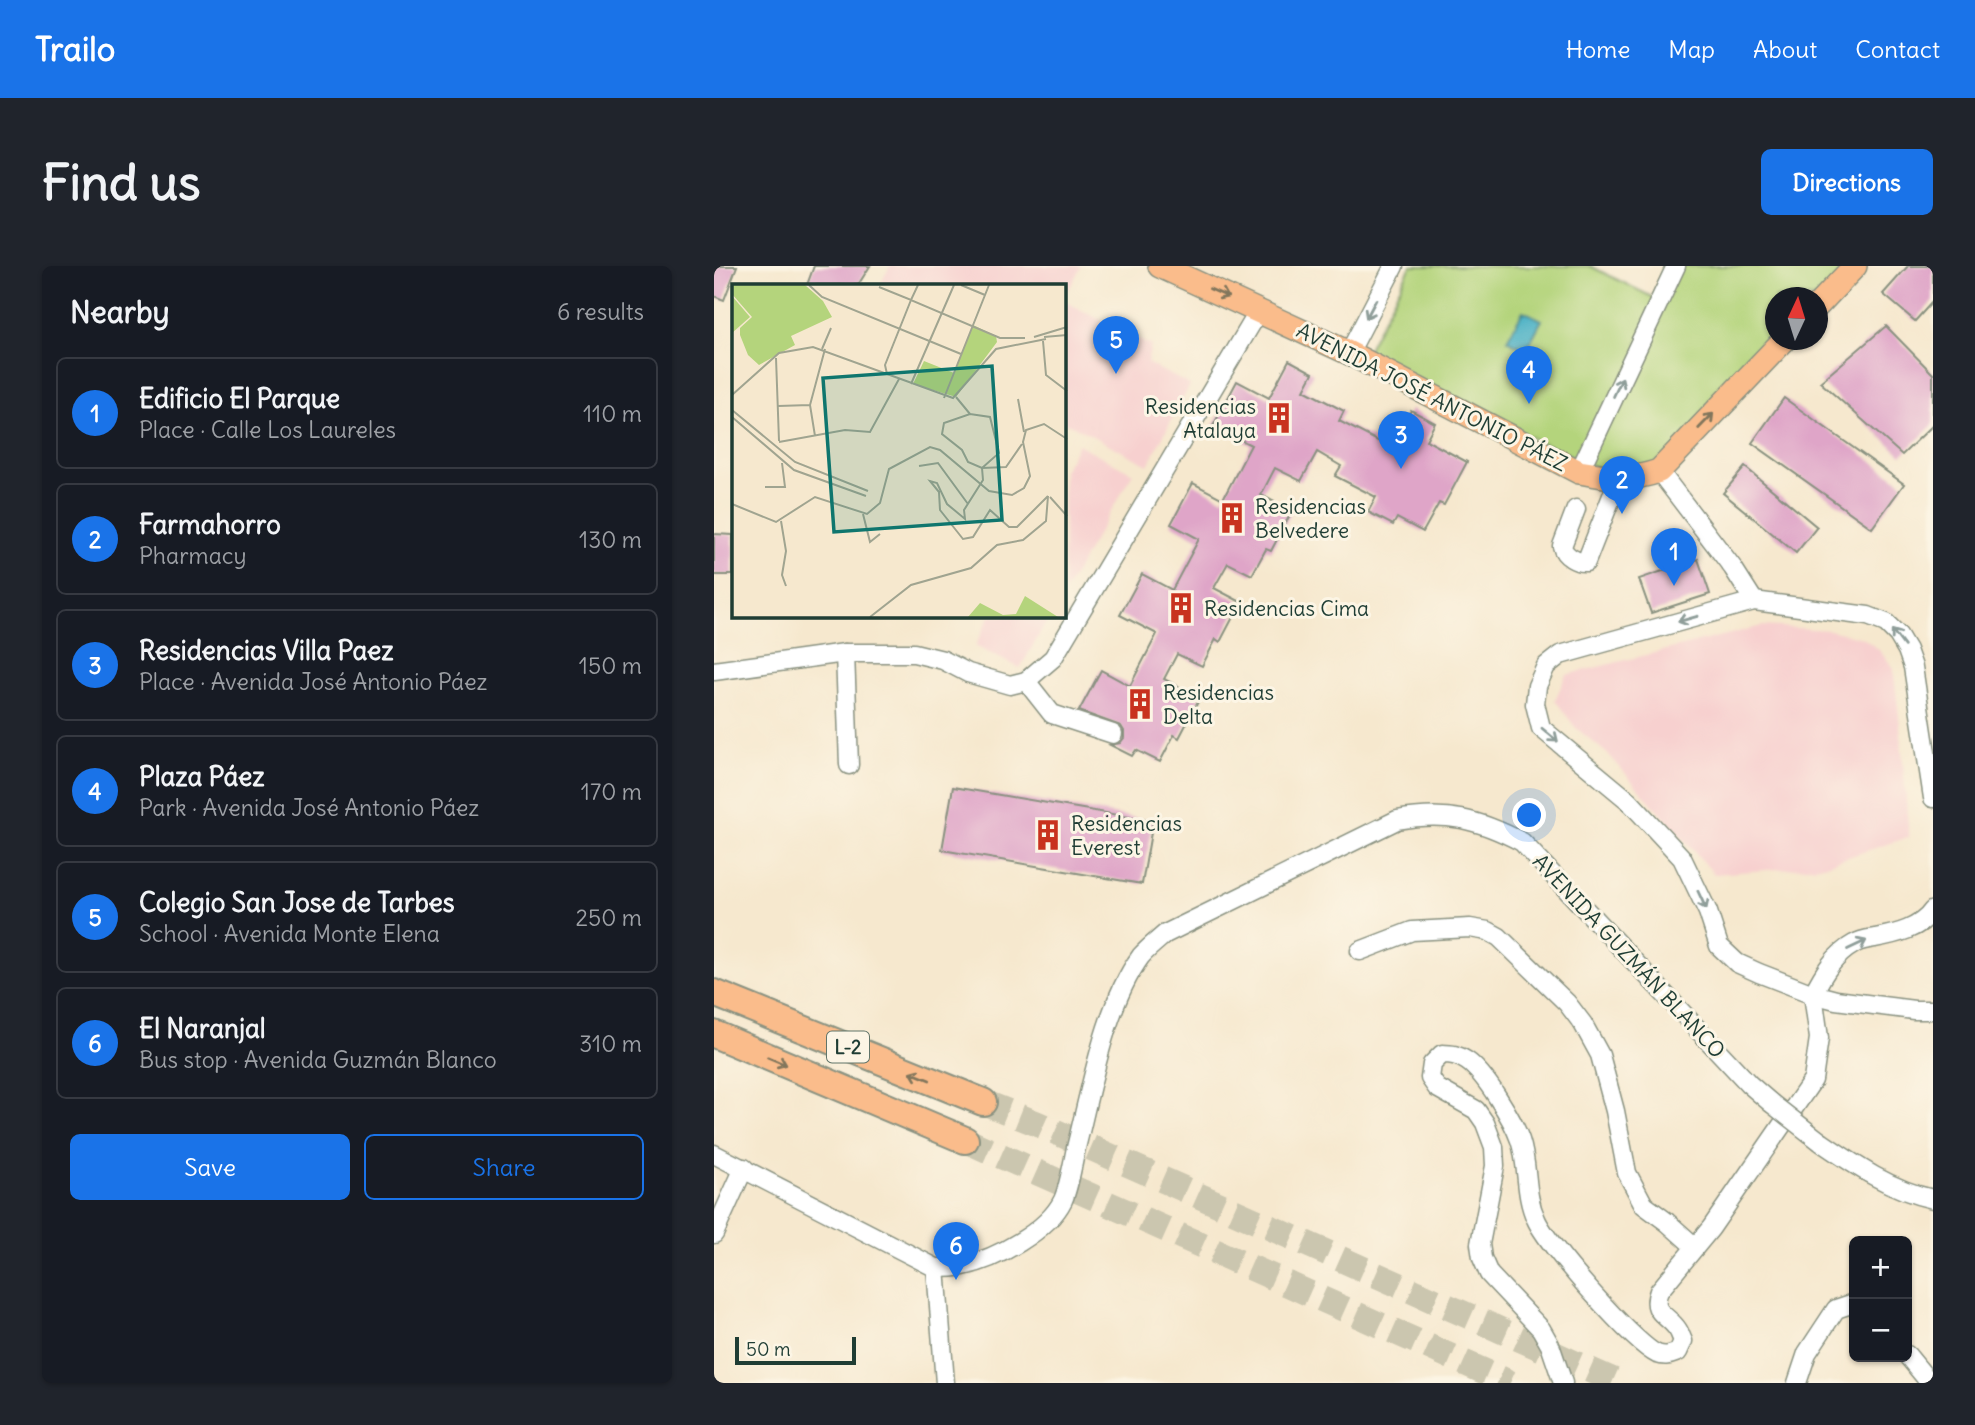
<!DOCTYPE html>
<meta charset="utf-8">
<style>
body{margin:0;font-family:Delius,sans-serif;background:#20242c;color:#f1f3f6}
.controls{position:absolute;right:21px;bottom:21px;display:grid;overflow:hidden;border-radius:10px;box-shadow:0 2px 5px #0004}
.controls button{width:63px;height:63px;display:grid;place-items:center;padding:0;border:0;border-bottom:2px solid #363941;background:#171b24;color:#f1f3f6;font:35px sans-serif}
.compass{position:absolute;left:1051px;top:21px;width:63px;height:63px;border-radius:50%;background:#171b24;box-shadow:0 2px 5px #0004;rotate:4deg}
.scale{position:absolute;left:21px;bottom:18px;width:121px;box-sizing:border-box;padding-left:7px;border:4px solid #1f3d34;border-top:0;font-size:19px;line-height:24px;white-space:nowrap;color:#1f3d34;-webkit-text-stroke:5px #fcf5e5;paint-order:stroke}
.you{position:absolute;left:816px;top:550px;width:24px;height:24px;margin:-18px;border:5px solid #fff;border-radius:50%;background:#1a73e8;box-shadow:0 0 0 10px #1a73e833}
.badge{display:grid;place-items:center;width:46px;height:46px;border-radius:50%;background:#1a73e8;color:#fff;font-size:23px;font-weight:700}
.pin{position:absolute;translate:-50% -58px;filter:drop-shadow(0 2px 4px #0008)}
.pin::after{content:'';position:absolute;top:37px;width:24px;height:21px;background:inherit;clip-path:polygon(0 0,100% 0,50% 100%)}
.list{margin:0;padding:0;list-style:none}
h2{display:flex;justify-content:space-between;align-items:center;height:91px;margin:0;padding:0 28px;font-size:30px}
h2 small{font-size:23px;font-weight:400;color:#9ea1a6}
.list li{display:grid;grid-template-columns:46px 1fr auto;gap:21px;align-items:center;box-sizing:border-box;height:112px;margin:0 14px 14px;padding:0 14px;border:2px solid #363941;border-radius:10px}
.list b{display:block;font-size:26px;white-space:nowrap}
.list p{margin:0;font-size:23px;white-space:nowrap;color:#9ea1a6}
.list em{font-size:23px;font-style:normal;color:#9ea1a6}
.actions{display:flex;gap:14px;padding:21px 28px}
.actions a{flex:1;padding:16px 0;border:2px solid #1a73e8;border-radius:10px;text-align:center;font-size:24px;color:#1a73e8}
.actions .main{background:#1a73e8;color:#fff}
.map{position:relative;flex:none;width:1219px;height:1117px;overflow:hidden;border-radius:10px}
header{display:flex;align-items:center;gap:42px;box-sizing:border-box;height:98px;padding:0 35px;background:#1a73e8;color:#fff}
header strong{font-size:33px}
nav{display:flex;gap:38px;margin-inline-start:auto;font-size:24px}
.intro{display:flex;align-items:center;justify-content:space-between;box-sizing:border-box;height:168px;padding:0 42px}
h1{margin:0;font-size:49px}
.button{padding:18px 32px;border-radius:10px;background:#1a73e8;color:#fff;font-size:24px;font-weight:700}
main{display:flex;gap:42px;padding:0 42px}
aside{flex:1;background:#171b24;border-radius:10px;box-shadow:0 2px 5px #0004}
.map>svg:first-child{display:block}
.built{fill:#f7d0cf}
.green{fill:#b4d47c;stroke:#6a8858;stroke-width:2}
.water{fill:#45afc4;stroke:#32767c;stroke-width:2}
.building{fill:#dfa5c8}
.lines{fill:none;stroke-linecap:round;stroke-linejoin:round}
.highway-tunnel{stroke:#cbc6af;stroke-width:26;stroke-dasharray:26 13;stroke-linecap:butt}
.minor-casing{stroke:#8a9281;stroke-width:21}
.major-casing{stroke:#8a9281;stroke-width:26}
.highway-casing{stroke:#8a9281;stroke-width:30}
.minor{stroke:#fff;stroke-width:18}
.major{stroke:#fabc8b;stroke-width:23}
.highway{stroke:#fabc8b;stroke-width:26}
.minor-bridge-casing{stroke:#8a9281;stroke-width:21;stroke-linecap:butt}
.minor-bridge{stroke:#fff;stroke-width:18}
.oneway{stroke:#82765b}
.oneway2{stroke:#8f9e9a}
.labels{text-anchor:middle;dominant-baseline:central;stroke-width:6;stroke-linejoin:round;paint-order:stroke}
.shield{fill:#fcf5e5;stroke:#617469;stroke-width:2}
.shield-label{font-size:19px;font-weight:bold;fill:#1f3d34}
.street-label{font-size:21px;fill:#1f3d34;stroke:#fcf5e5}
.poi-label{font-size:21px;fill:#1f3d34;stroke:#fcf5e5;text-anchor:start}
.inset-road{fill:none;stroke:#a0a490;stroke-width:2}
.view{fill:#0f766e;fill-opacity:0.15;stroke:#0f766e;stroke-width:3.5}
.inset-edge{fill:none;stroke:#1f3d34;stroke-width:3.5}
</style>
<header>
<strong>Trailo</strong>
<nav><a>Home</a><a>Map</a><a>About</a><a>Contact</a></nav>
</header>
<div class="intro"><h1>Find us</h1><a class="button">Directions</a></div>
<main>
<aside>
<h2>Nearby<small>6 results</small></h2>
<ul class="list">
<li><span class="badge">1</span><div><b>Edificio El Parque</b><p>Place · Calle Los Laureles</p></div><em>110 m</em></li>
<li><span class="badge">2</span><div><b>Farmahorro</b><p>Pharmacy</p></div><em>130 m</em></li>
<li><span class="badge">3</span><div><b>Residencias Villa Paez</b><p>Place · Avenida José Antonio Páez</p></div><em>150 m</em></li>
<li><span class="badge">4</span><div><b>Plaza Páez</b><p>Park · Avenida José Antonio Páez</p></div><em>170 m</em></li>
<li><span class="badge">5</span><div><b>Colegio San Jose de Tarbes</b><p>School · Avenida Monte Elena</p></div><em>250 m</em></li>
<li><span class="badge">6</span><div><b>El Naranjal</b><p>Bus stop · Avenida Guzmán Blanco</p></div><em>310 m</em></li>
</ul>
<div class="actions"><a class="main">Save</a><a>Share</a></div>
</aside>
<div class="map">
<svg width="1219" height="1117" viewBox="0 0 1219 1117">
<rect width="100%" height="100%" fill="#fcf5e5"/>
<filter id="ink" filterUnits="userSpaceOnUse"><feTurbulence type="fractalNoise" baseFrequency=".0143" numOctaves="2"/><feDisplacementMap in="SourceGraphic" scale="14" xChannelSelector="R" yChannelSelector="G"/><feConvolveMatrix kernelMatrix="1 2 1 2 8 2 1 2 1" color-interpolation-filters="sRGB"/></filter>
<filter id="wash" filterUnits="userSpaceOnUse"><feTurbulence type="fractalNoise" baseFrequency=".00686" numOctaves="4" result="noise"/><feDisplacementMap in="SourceGraphic" scale="28" xChannelSelector="R" yChannelSelector="G"/><feGaussianBlur stdDeviation="1.57" result="paint"/><feColorMatrix in="noise" values="0 0 0 0 0 0 0 0 0 0 0 0 0 0 0 0 0 1.4 0 .05"/><feComposite in="paint" operator="in"/></filter>
<g filter="url(#wash)">
<rect width="100%" height="100%" fill="#f6e8ce"/>
<g class="built">
<polygon points="176,0 367,0 350,33 350,19 166,19"/>
<polygon points="350,35 437,80 433,97 476,119 434,199 350,155"/>
<polygon points="364,178 419,207 350,326 350,205"/>
<polygon points="276,350 336,350 306,402 261,380"/>
<polygon points="1048,360 1116,364 1149,372 1164,383 1179,401 1186,459 1195,571 1106,600 1000,608 896,490 861,461 841,434 852,409"/>
</g>
<polygon class="green" points="697,0 876,0 946,35 962,0 1141,0 1104,32 1062,32 1062,74 945,205 905,212 648,94"/>
<polygon class="water" points="809,45 828,54 812,84 793,74"/>
<g id="blocks">
<g class="building">
<polygon points="0,0 23,0 10,34 0,30"/>
<polygon points="100,0 156,0 144,19 93,19"/>
<polygon points="1194,0 1219,0 1219,35 1201,55 1169,28"/>
<polygon points="1172,60 1219,108 1219,159 1188,189 1106,116"/>
<polygon points="575,94 599,107 590,124 630,145 625,155 677,182 697,144 721,157 712,174 753,196 730,239 725,237 709,266 683,252 679,259 654,246 662,231 621,210 627,200 603,186 587,215 561,202 547,229 578,245 557,285 552,283 538,309 514,297 500,322 527,336 506,376 502,373 488,400 463,388 450,413 486,432 465,472 460,469 446,496 422,484 418,490 396,479 406,477 410,472 410,465 407,460 365,445 387,404 416,420 443,368 406,349 428,308 458,324 485,273 457,258 479,217 509,233 537,179 499,160 523,115 555,132"/>
<polygon points="1070,132 1190,218 1158,262 1038,177"/>
<polygon points="1031,201 1103,261 1082,287 1009,227"/>
<polygon points="0,268 19,269 19,309 0,309"/>
<polygon points="984,293 996,328 937,347 925,313"/>
<polygon points="239,521 439,555 428,618 228,584"/>
</g>
</g>
</g>
<g filter="url(#ink)">
<use href="#blocks" fill-opacity="0" stroke="#8a9281" stroke-width="2"/>
<g class="lines">
<g class="highway-tunnel">
<polyline points="269,836 324,858 905,1117"/>
<polyline points="251,874 796,1117"/>
</g>
<defs>
<g id="minor">
<polyline points="635,87 680,0"/>
<polyline points="945,205 1019,302 1040,335"/>
<polyline points="865,206 962,0"/>
<path d="M862,243L848,280C850,290 863,297 872,296L905,212"/>
<polyline points="131,387 135,499"/>
<polyline points="0,405 131,387 200,387 229,394 254,407 296,419 312,415 339,392 545,45"/>
<polyline points="312,415 338,448 399,468"/>
<polyline points="1219,532 1199,401 1193,384 1184,369 1172,357 1154,350 1040,335 846,389 832,400 823,420 821,438 827,462 915,535 968,592 994,646 1005,680 1023,697 1045,707 1099,728 1122,734 1160,739 1200,744 1219,744"/>
<polyline points="646,685 698,665 756,662 774,665 785,671 853,737 869,758 886,789 901,845 913,907 930,939 953,956 981,981"/>
<path d="M1099,728C1109,708 1120,689 1140,678C1146,674 1154,673 1161,672C1182,668 1206,663 1219,644"/>
<path d="M1107,876C1142,900 1177,924 1219,933"/>
<path d="M0,888L222,1002C231,1002 240,1002 249,1000C282,993 334,965 349,934C355,921 359,896 362,882C377,823 391,739 427,690C434,682 443,675 451,668L683,554C732,545 764,553 808,576L1035,818L1057,837"/>
<polyline points="0,968 30,902"/>
<polyline points="222,1002 231,1117"/>
<polyline points="1193,1089 1216,1117"/>
<path d="M849,1117L836,1079L827,1063L775,1008L768,992L766,978L781,900L780,881L771,857L762,844L723,822L716,812L718,798L728,788C738,788 744,789 753,795C771,807 799,854 806,874C815,900 810,928 822,953C832,978 920,1078 943,1088C952,1091 956,1089 964,1086L969,1075C967,1071 966,1067 964,1064C954,1048 936,1048 945,1025L997,962L1099,814L1105,772L1099,728"/>
<polyline points="1083,1117 1093,1087 1122,1043 1140,1037"/>
</g>
<g id="major">
<path d="M446,0L635,87L865,206C897,211 913,216 945,205L1070,74"/>
<polyline points="1104,39 1141,0"/>
</g>
<g id="highway">
<polyline points="0,727 269,836"/>
<polyline points="0,768 251,874"/>
</g>
</defs>
<use href="#minor" class="minor-casing"/>
<use href="#major" class="major-casing"/>
<use href="#highway" class="highway-casing"/>
<use href="#minor" class="minor"/>
<use href="#major" class="major"/>
<use href="#highway" class="highway"/>
<defs>
<polyline id="minor-bridge" points="1057,837 1107,876"/>
</defs>
<use href="#minor-bridge" class="minor-bridge-casing"/>
<use href="#minor-bridge" class="minor-bridge"/>
</g>
<defs><path id="oneway-shaft" d="M-6 0H5M1.5-3L5.5 0L1.5 3" fill="none" stroke-width="1.6" stroke-linecap="round" stroke-linejoin="round" transform="scale(1.75)"/></defs>
<g class="oneway">
<use href="#oneway-shaft" transform="translate(505 27) rotate(24)"/>
<use href="#oneway-shaft" transform="translate(992 155) rotate(-46)"/>
<use href="#oneway-shaft" transform="translate(63 795) rotate(23)"/>
<use href="#oneway-shaft" transform="translate(206 810) rotate(-158)"/>
</g>
<g class="oneway2">
<use href="#oneway-shaft" transform="translate(657 43) rotate(118)"/>
<use href="#oneway-shaft" transform="translate(904 121) rotate(-65)"/>
<use href="#oneway-shaft" transform="translate(974 353) rotate(164)"/>
<use href="#oneway-shaft" transform="translate(1184 372) rotate(-127)"/>
<use href="#oneway-shaft" transform="translate(836 469) rotate(40)"/>
<use href="#oneway-shaft" transform="translate(988 634) rotate(65)"/>
<use href="#oneway-shaft" transform="translate(1143 679) rotate(-25)"/>
</g>
</g>
<defs>
<symbol id="building-bare" viewBox="-9 -9 18 18"><path d="M-4-6H4V6H1V3H-1V6H-4ZM-2.5-4.3h1.7v1.8h-1.7ZM.8-4.3h1.7v1.8H.8ZM-2.5-1h1.7V.8h-1.7ZM.8-1h1.7V.8H.8Z" fill="#c8321e" stroke="#fcf5e5" stroke-width="2.5" paint-order="stroke"/></symbol>
</defs>
<g fill-rule="evenodd">
<use href="#building-bare" x="543" y="130" width="44" height="44"/>
<use href="#building-bare" x="496" y="230" width="44" height="44"/>
<use href="#building-bare" x="445" y="320" width="44" height="44"/>
<use href="#building-bare" x="404" y="416" width="44" height="44"/>
<use href="#building-bare" x="312" y="547" width="44" height="44"/>
</g>
<g class="labels">
<rect class="shield" x="113" y="765.5" width="42" height="31" rx="5"/>
<g class="shield-label">
<text x="134" y="781">L-2</text>
</g>
<g class="street-label">
<text transform="translate(718 131) rotate(27)">AVENIDA JOSÉ ANTONIO PÁEZ</text>
<text transform="translate(915 690) rotate(47)">AVENIDA GUZMÁN BLANCO</text>
</g>
<g class="poi-label">
<text x="542" y="140" text-anchor="end">Residencias<tspan x="542" dy="24">Atalaya</tspan></text>
<text x="541" y="240">Residencias<tspan x="541" dy="24">Belvedere</tspan></text>
<text x="490" y="342">Residencias Cima</text>
<text x="449" y="426">Residencias<tspan x="449" dy="24">Delta</tspan></text>
<text x="357" y="557">Residencias<tspan x="357" dy="24">Everest</tspan></text>
</g>
</g>
<g transform="translate(18 18)">
<rect width="334" height="334" fill="#f6e8ce"/>
<path d="M0,1H73L91,17L100,33L59,52L63,61L27,81L16,71L8,51V44L20,33L0,10ZM0,12L18,33L0,49ZM241,41L264,52L265,58L224,113L181,100L192,77L222,89ZM293,312L326,333H236L248,319L271,331L284,330Z" fill="#b4d47c"/>
<path class="inset-road" d="M77,1L90,13L229,70M229,1L253,11M147,3L179,16L186,1M302,53L335,43M312,53L335,51M311,57L314,91L335,107M90,65L99,44M44,74L47,157M155,90L153,81L179,16L268,54H293M179,100L222,1M0,111L47,69L81,63L221,114L264,65L314,55M224,113L238,130M212,114L257,1M286,115L292,148M46,122L78,121M0,126L63,178L136,207M0,133L62,186L134,212M83,152L78,121L93,65M47,158L113,146L138,148L167,95M187,182L206,179L236,220M250,184L251,196L232,226L233,235L215,220L205,199L198,197L207,208L208,226L231,255L241,253L258,226L277,243H285L316,212M250,184L267,169L258,133L238,130L212,139L210,150L230,166L236,178L250,184L274,183L290,160M33,203H53L50,179M318,213L335,232M0,220L44,238L83,213L135,230L148,219L157,185L198,163L208,166L257,207L280,211L292,204L298,192L291,158L294,146L312,140L335,155M131,230L138,258L148,250M49,237L54,267L50,291L54,302M138,333L179,301L239,284L265,261L291,256L314,237L316,212"/>
<path class="view" d="M260,82L270,236L102,248L91,94Z"/>
<rect width="334" height="334" class="inset-edge"/>
</g>
</svg>
<div class="controls">
<button>+</button>
<button>−</button>
</div>
<svg class="compass" viewBox="-18 -18 36 36"><path d="M0-13l5 13h-10z" fill="#e53935"/><path d="M0 13l5-13h-10z" fill="#9ea1a6"/></svg>
<div class="scale">50 m</div>
<div class="you"></div>
<div class="pin badge" style="left:960px;top:320px">1</div>
<div class="pin badge" style="left:908px;top:248px">2</div>
<div class="pin badge" style="left:687px;top:203px">3</div>
<div class="pin badge" style="left:815px;top:138px">4</div>
<div class="pin badge" style="left:402px;top:108px">5</div>
<div class="pin badge" style="left:242px;top:1014px">6</div>
</div>
</main>
